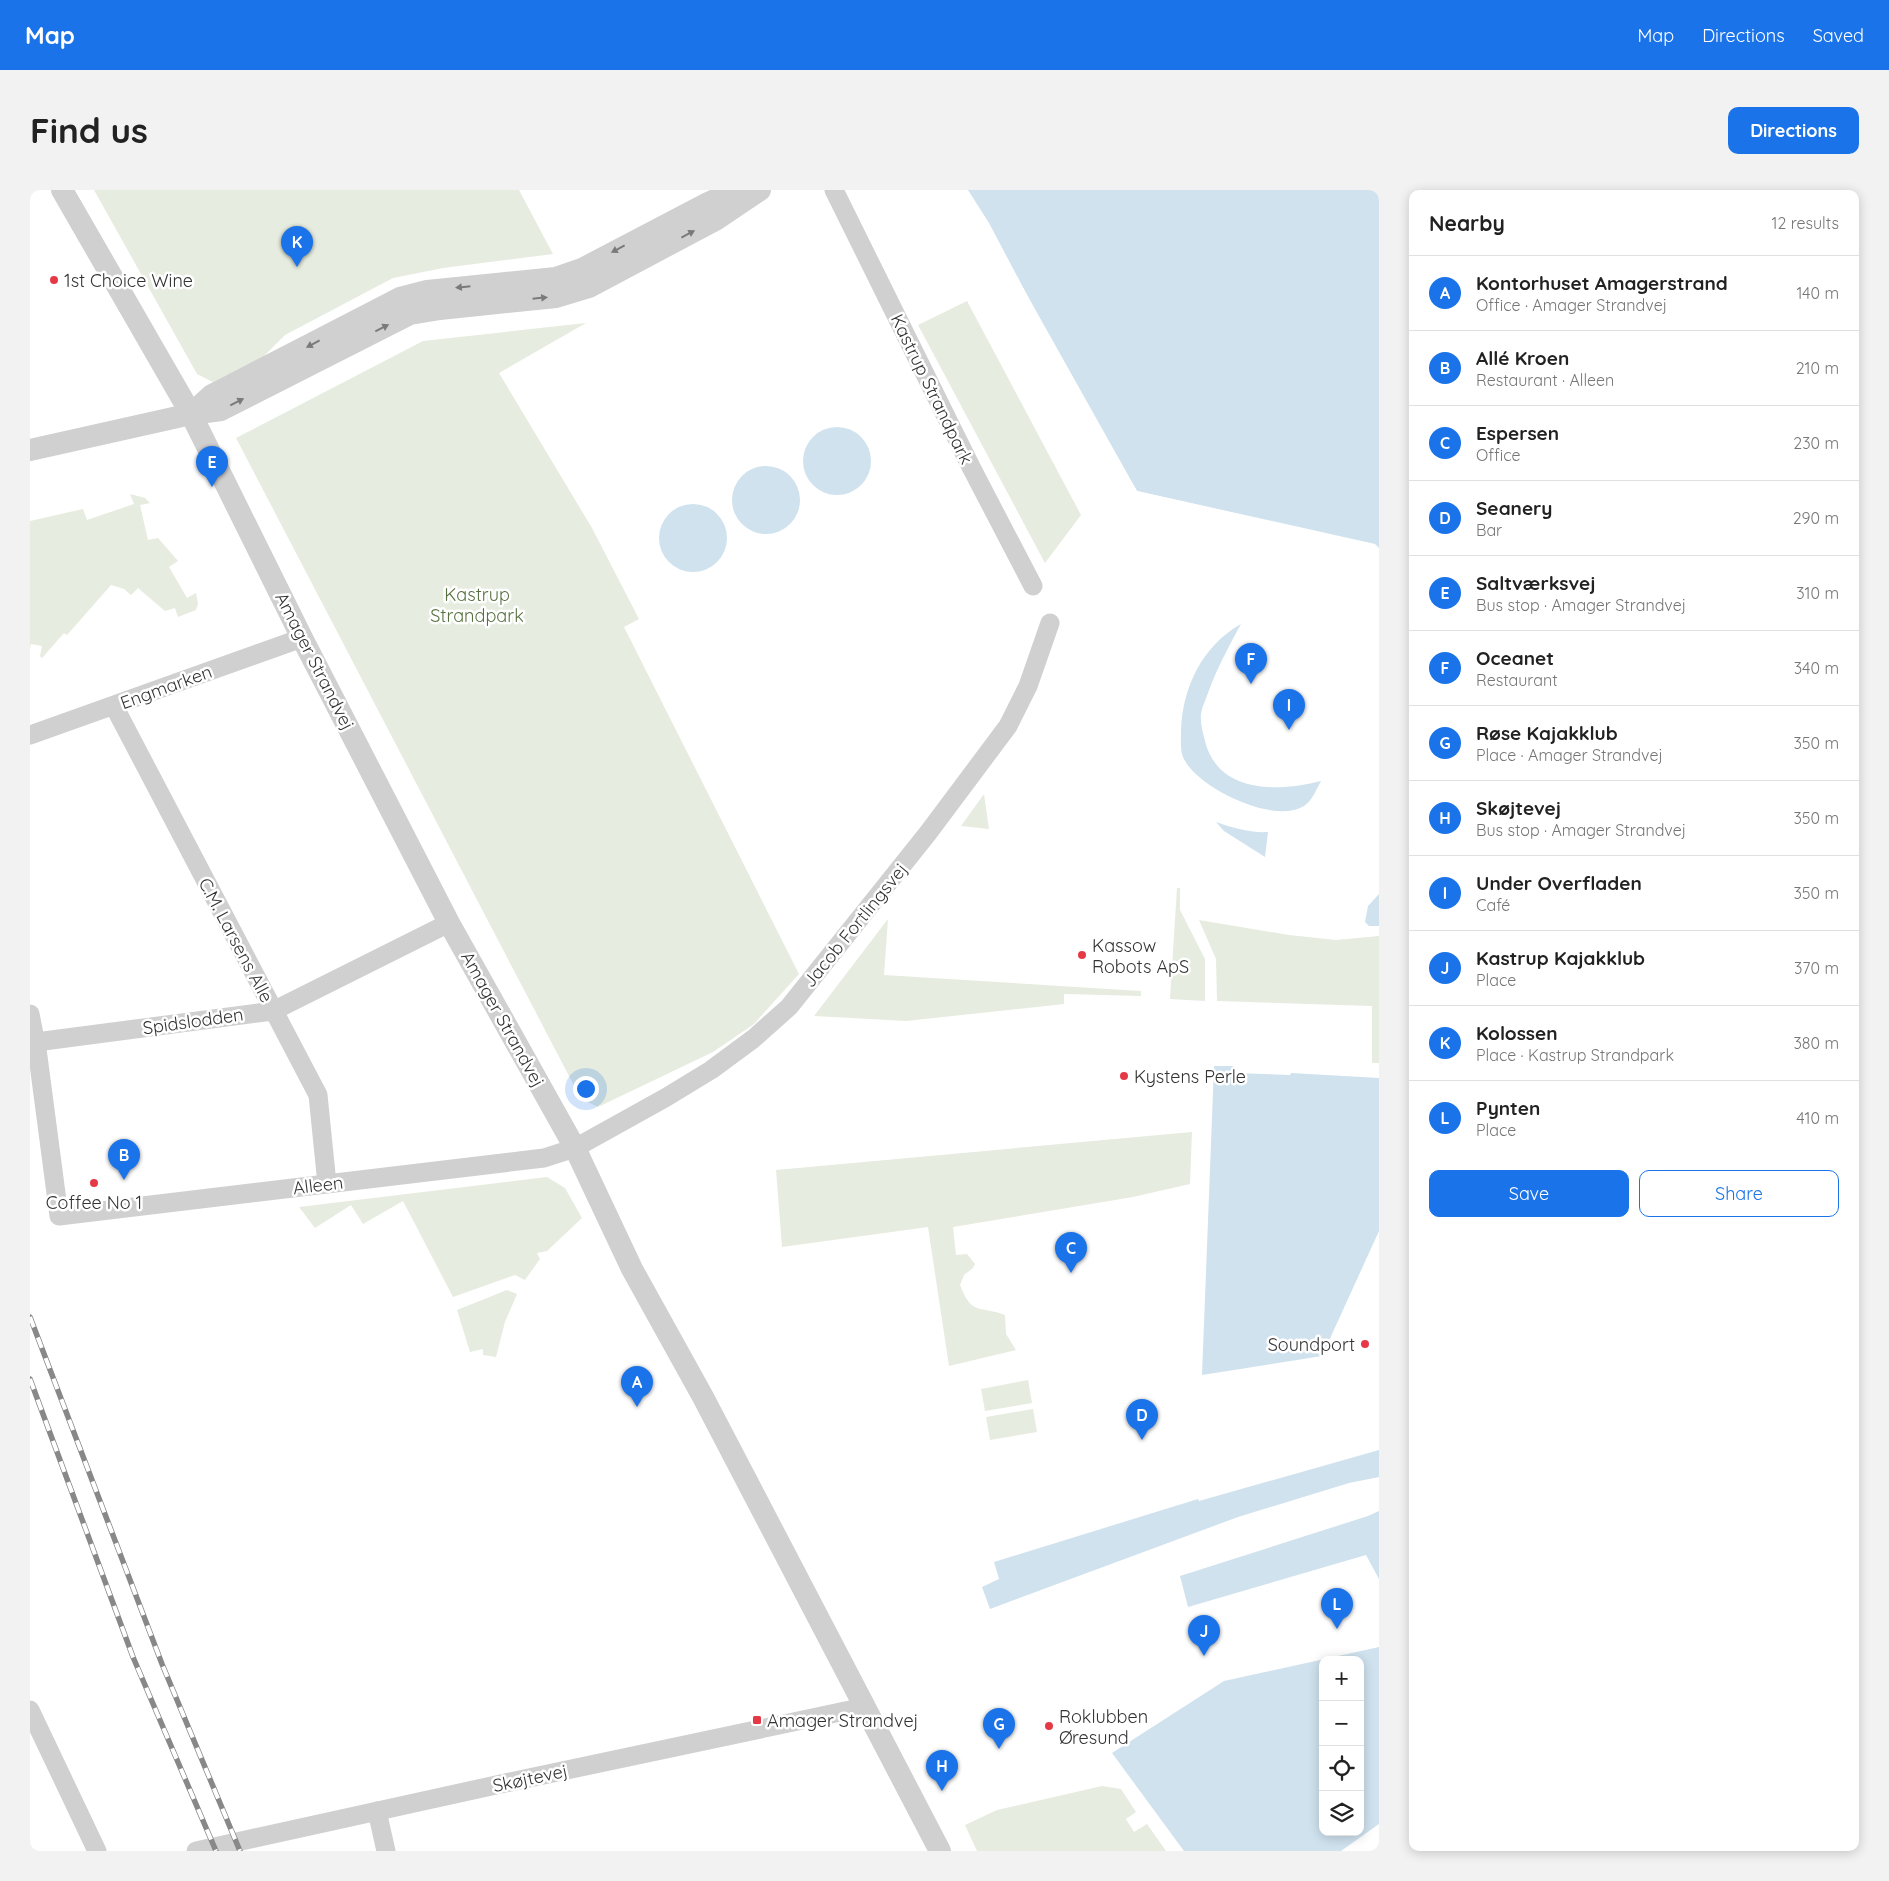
<!DOCTYPE html>
<meta charset="utf-8">
<style>
body{margin:0;font-family:Quicksand,sans-serif;background:#f2f2f2;color:#222}
.controls{position:absolute;right:15px;bottom:15px;display:grid;overflow:hidden;border-radius:10px;box-shadow:0 2px 12px #0003}
.controls button{width:45px;height:45px;display:grid;place-items:center;padding:0;border:0;border-bottom:1px solid #e0e0e0;background:#fff;color:#222;font:25px sans-serif}
.you{position:absolute;left:555px;top:898px;width:18px;height:18px;margin:-12px;border:4px solid #fff;border-radius:50%;background:#1a73e8;box-shadow:0 0 0 8px #1a73e833}
.badge{display:grid;place-items:center;width:32px;height:32px;border-radius:50%;background:#1a73e8;color:#fff;font-size:16px;font-weight:700}
.pin{position:absolute;translate:-50% -41px;filter:drop-shadow(0 1px 2px #0008)}
.pin::after{content:'';position:absolute;top:26px;width:18px;height:15px;background:inherit;clip-path:polygon(0 0,100% 0,50% 100%)}
.list{margin:0;padding:0;list-style:none}
h2{display:flex;justify-content:space-between;align-items:center;height:65px;margin:0;padding:0 20px;font-size:21px}
h2 small{font-size:16px;font-weight:400;color:#767676}
.list li{display:grid;grid-template-columns:32px 1fr auto;gap:15px;align-items:center;box-sizing:border-box;height:75px;padding:0 20px;border-top:1px solid #e0e0e0}
.list b{display:block;font-size:19px;white-space:nowrap}
.list p{margin:0;font-size:16px;white-space:nowrap;color:#767676}
.list em{font-size:16px;font-style:normal;color:#767676}
.actions{display:flex;gap:10px;padding:15px 20px}
.actions a{flex:1;padding:11px 0;border:1px solid #1a73e8;border-radius:10px;text-align:center;font-size:18px;color:#1a73e8}
.actions .main{background:#1a73e8;color:#fff}
.icon{flex:none;width:28px;height:28px;fill:none;stroke:currentColor;stroke-width:2;stroke-linecap:round;stroke-linejoin:round}
.map{position:relative;flex:none;width:1349px;height:1661px;overflow:hidden;border-radius:10px}
header{display:flex;align-items:center;gap:30px;box-sizing:border-box;height:70px;padding:0 25px;background:#1a73e8;color:#fff}
header strong{font-size:24px}
nav{display:flex;gap:28px;margin-inline-start:auto;font-size:18px}
.intro{display:flex;align-items:center;justify-content:space-between;box-sizing:border-box;height:120px;padding:0 30px}
h1{margin:0;font-size:35px}
.button{padding:12px 22px;border-radius:10px;background:#1a73e8;color:#fff;font-size:18px;font-weight:700}
main{display:flex;gap:30px;padding:0 30px}
aside{flex:1;background:#fff;border-radius:10px;box-shadow:0 2px 12px #0003}
.map>svg:first-child{display:block}
.green{fill:#e6ecdf}
.water{fill:#cfe2ee;fill-rule:evenodd}
.pier{fill:#fff}
.lines{fill:none;stroke-linecap:round;stroke-linejoin:round}
.minor{stroke:#d0d0d0;stroke-width:19}
.tertiary{stroke:#d0d0d0;stroke-width:22}
.rail-casing{stroke:#888;stroke-width:5.5}
.rail{stroke:#fff;stroke-width:4;stroke-dasharray:11;stroke-linecap:butt}
.oneway{fill:#7a7a7a}
.poi-dot{fill:#e63946;stroke:#fff;stroke-width:2}
.labels{text-anchor:middle;dominant-baseline:central;stroke-width:5;stroke-linejoin:round;paint-order:stroke}
.poi-label{font-size:18px;fill:#333;stroke:#fff;text-anchor:start}
.street-label{font-size:18px;fill:#333;stroke:#fff}
.park-label{font-size:18px;fill:#56703f;stroke:#fff}
</style>
<header>
<strong>Map</strong>
<nav><a>Map</a><a>Directions</a><a>Saved</a></nav>
</header>
<div class="intro"><h1>Find us</h1><a class="button">Directions</a></div>
<main>
<div class="map">
<svg width="1349" height="1661" viewBox="0 0 1349 1661">
<rect width="100%" height="100%" fill="#fff"/>
<g class="green">
<polygon points="64,0 489,0 523,64 413,78 363,88 255,145 232,168 183,192 167,184"/>
<polygon points="937,111 1051,325 1015,373 888,135"/>
<polygon points="556,133 469,183 562,338 609,429 594,437 769,784 724,834 683,862 568,917 551,909 206,248 393,151"/>
<polygon points="100,304 115,308 120,313 110,315 118,350 128,348 148,371 139,377 157,408 166,403 168,414 166,420 148,427 145,418 135,421 108,398 101,405 94,399 81,395 37,445 34,443 12,468 10,466 12,456 1,454 0,458 0,331 53,319 57,330 104,314"/>
<polygon points="954,604 959,639 931,636"/>
<polygon points="1147,698 1150,698 1150,720 1175,769 1175,811 1140,809"/>
<polygon points="858,729 854,785 1111,801 1111,806 1034,804 1034,814 876,831 784,826"/>
<polygon points="1169,730 1259,745 1306,750 1349,746 1349,873 1342,873 1342,816 1187,811 1186,769"/>
<path d="M1162,942L1160,994L1103,1007L923,1037L926,1065L937,1064L945,1074L943,1078L934,1085L930,1095C942,1126 948,1115 975,1125L976,1144L986,1160L919,1176L898,1037L752,1057L746,980Z"/>
<polygon points="517,987 535,998 552,1028 517,1061 507,1063 510,1069 495,1090 485,1085 423,1107 373,1011 333,1034 321,1015 285,1038 269,1017"/>
<polygon points="477,1100 487,1104 475,1132 466,1167 453,1165 453,1159 440,1162 427,1120"/>
<polygon points="998,1190 1002,1213 955,1221 951,1199"/>
<polygon points="1003,1219 1007,1242 960,1250 956,1227"/>
<polygon points="1072,1596 1091,1599 1106,1622 1096,1629 1104,1642 1117,1634 1136,1661 947,1661 935,1635 967,1620"/>
</g>
<g class="water">
<polygon points="938,0 1349,0 1349,358 1345,354 1107,301 1071,245 959,33"/>
<circle cx="807" cy="271" r="34"/>
<circle cx="736" cy="310" r="34"/>
<circle cx="663" cy="348" r="34"/>
<path d="M1211,434C1199,456 1187,478 1178,503C1176,509 1172,517 1171,524C1170,533 1173,543 1175,551C1188,604 1249,602 1291,591C1286,600 1282,611 1274,616C1244,635 1168,598 1154,569C1150,562 1151,550 1151,542C1152,498 1172,456 1211,434Z"/>
<path d="M1186,632C1203,638 1220,643 1238,642L1235,667L1194,641Z"/>
<polygon points="1349,704 1349,736 1339,736 1335,732 1338,716"/>
<polygon points="1184,876 1203,876 1203,883 1260,885 1261,883 1349,888 1349,1041 1292,1166 1172,1185"/>
<polygon points="1349,1260 1349,1287 1319,1293 1208,1327 960,1419 952,1397 969,1389 964,1372 1168,1309 1169,1311"/>
<polygon points="1349,1321 1349,1389 1336,1365 1158,1417 1150,1386 1338,1326"/>
<path d="M1349,1457V1634L1311,1661H1154L1082,1563L1194,1491ZM1293,1470H1330V1642H1293Z"/>
</g>
<polygon class="pier" points="945,12 1107,301 1345,355 1349,361 1344,357 1105,303 1068,246 957,34 943,13"/>
<g class="lines">
<g class="minor">
<polyline points="804,0 941,277 1003,396"/>
<polyline points="84,516 288,905 297,994"/>
<polyline points="0,545 272,448"/>
<polyline points="0,824 7,859 29,1026 514,968 545,958 635,908 681,880 723,849 759,817 898,643 978,536 998,496 1020,433"/>
<polyline points="6,852 243,821 419,733"/>
<polyline points="0,1520 67,1661"/>
<polyline points="347,1621 356,1661"/>
<polyline points="166,1661 466,1595 834,1517"/>
</g>
<g class="tertiary">
<polyline points="32,0 161,224 272,448 419,733 545,958 602,1079 673,1207 910,1661"/>
<polyline points="161,224 182,205 370,108 397,101 526,88 552,79 678,13 707,0"/>
<polyline points="0,260 161,224 191,220 380,124 410,119 526,107 559,97 687,29 730,0"/>
</g>
<defs>
<g id="rail">
<polyline points="0,1127 132,1474 210,1661"/>
<polyline points="0,1189 103,1467 186,1661"/>
</g>
</defs>
<use href="#rail" class="rail-casing"/>
<use href="#rail" class="rail"/>
</g>
<defs><path id="oneway-solid" d="M-6-.8H1V-3.2L6.5 0L1 3.2V.8H-6Z" transform="scale(1.25)"/></defs>
<g class="oneway">
<use href="#oneway-solid" transform="translate(658 44) rotate(-28)"/>
<use href="#oneway-solid" transform="translate(588 59) rotate(152)"/>
<use href="#oneway-solid" transform="translate(433 97) rotate(174)"/>
<use href="#oneway-solid" transform="translate(510 108) rotate(-6)"/>
<use href="#oneway-solid" transform="translate(352 138) rotate(-27)"/>
<use href="#oneway-solid" transform="translate(283 154) rotate(152)"/>
<use href="#oneway-solid" transform="translate(207 212) rotate(-27)"/>
</g>
<g class="poi-dot">
<circle cx="24" cy="90" r="5"/>
<circle cx="1052" cy="765" r="5"/>
<circle cx="1094" cy="886" r="5"/>
<circle cx="64" cy="993" r="5"/>
<circle cx="1335" cy="1154" r="5"/>
<rect x="722" y="1525" width="10" height="10" rx="2.5"/>
<circle cx="1019" cy="1536" r="5"/>
</g>
<g class="labels">
<g class="poi-label">
<text x="34" y="90">1st Choice Wine</text>
<text x="1062" y="755">Kassow<tspan x="1062" dy="21">Robots ApS</tspan></text>
<text x="1104" y="886">Kystens Perle</text>
<text x="64" y="1012" text-anchor="middle">Coffee No 1</text>
<text x="1325" y="1154" text-anchor="end">Soundport</text>
<text x="1029" y="1526">Roklubben<tspan x="1029" dy="21">Øresund</tspan></text>
<text x="737" y="1530">Amager Strandvej</text>
</g>
<g class="street-label">
<text transform="translate(902 199) rotate(64)">Kastrup Strandpark</text>
<text transform="translate(285 471) rotate(63)">Amager Strandvej</text>
<text transform="translate(136 497) rotate(-20)">Engmarken</text>
<text transform="translate(825 735) rotate(-51)">Jacob Fortlingsvej</text>
<text transform="translate(206 750) rotate(62)">C.M. Larsens Alle</text>
<text transform="translate(473 829) rotate(61)">Amager Strandvej</text>
<text transform="translate(163 831) rotate(-8)">Spidslodden</text>
<text transform="translate(288 995) rotate(-7)">Alleen</text>
<text transform="translate(500 1588) rotate(-12)">Skøjtevej</text>
</g>
<g class="park-label">
<text x="447" y="404">Kastrup<tspan x="447" dy="21">Strandpark</tspan></text>
</g>
</g>
</svg>
<div class="controls">
<button>+</button>
<button>−</button>
<button><svg class="icon" aria-label="locate" viewBox="0 0 24 24"><circle cx="12" cy="12" r="6"/><path d="M12 2v4M12 18v4M2 12h4M18 12h4"/></svg></button>
<button><svg class="icon" aria-label="layers" viewBox="0 0 24 24"><path d="M12 4l9 5-9 5-9-5zM3 14l9 5 9-5"/></svg></button>
</div>
<div class="you"></div>
<div class="pin badge" style="left:607px;top:1217px">A</div>
<div class="pin badge" style="left:94px;top:990px">B</div>
<div class="pin badge" style="left:1041px;top:1083px">C</div>
<div class="pin badge" style="left:1112px;top:1250px">D</div>
<div class="pin badge" style="left:182px;top:297px">E</div>
<div class="pin badge" style="left:1221px;top:494px">F</div>
<div class="pin badge" style="left:969px;top:1559px">G</div>
<div class="pin badge" style="left:912px;top:1601px">H</div>
<div class="pin badge" style="left:1259px;top:540px">I</div>
<div class="pin badge" style="left:1174px;top:1466px">J</div>
<div class="pin badge" style="left:267px;top:77px">K</div>
<div class="pin badge" style="left:1307px;top:1439px">L</div>
</div>
<aside>
<h2>Nearby<small>12 results</small></h2>
<ul class="list">
<li><span class="badge">A</span><div><b>Kontorhuset Amagerstrand</b><p>Office · Amager Strandvej</p></div><em>140 m</em></li>
<li><span class="badge">B</span><div><b>Allé Kroen</b><p>Restaurant · Alleen</p></div><em>210 m</em></li>
<li><span class="badge">C</span><div><b>Espersen</b><p>Office</p></div><em>230 m</em></li>
<li><span class="badge">D</span><div><b>Seanery</b><p>Bar</p></div><em>290 m</em></li>
<li><span class="badge">E</span><div><b>Saltværksvej</b><p>Bus stop · Amager Strandvej</p></div><em>310 m</em></li>
<li><span class="badge">F</span><div><b>Oceanet</b><p>Restaurant</p></div><em>340 m</em></li>
<li><span class="badge">G</span><div><b>Røse Kajakklub</b><p>Place · Amager Strandvej</p></div><em>350 m</em></li>
<li><span class="badge">H</span><div><b>Skøjtevej</b><p>Bus stop · Amager Strandvej</p></div><em>350 m</em></li>
<li><span class="badge">I</span><div><b>Under Overfladen</b><p>Café</p></div><em>350 m</em></li>
<li><span class="badge">J</span><div><b>Kastrup Kajakklub</b><p>Place</p></div><em>370 m</em></li>
<li><span class="badge">K</span><div><b>Kolossen</b><p>Place · Kastrup Strandpark</p></div><em>380 m</em></li>
<li><span class="badge">L</span><div><b>Pynten</b><p>Place</p></div><em>410 m</em></li>
</ul>
<div class="actions"><a class="main">Save</a><a>Share</a></div>
</aside>
</main>
